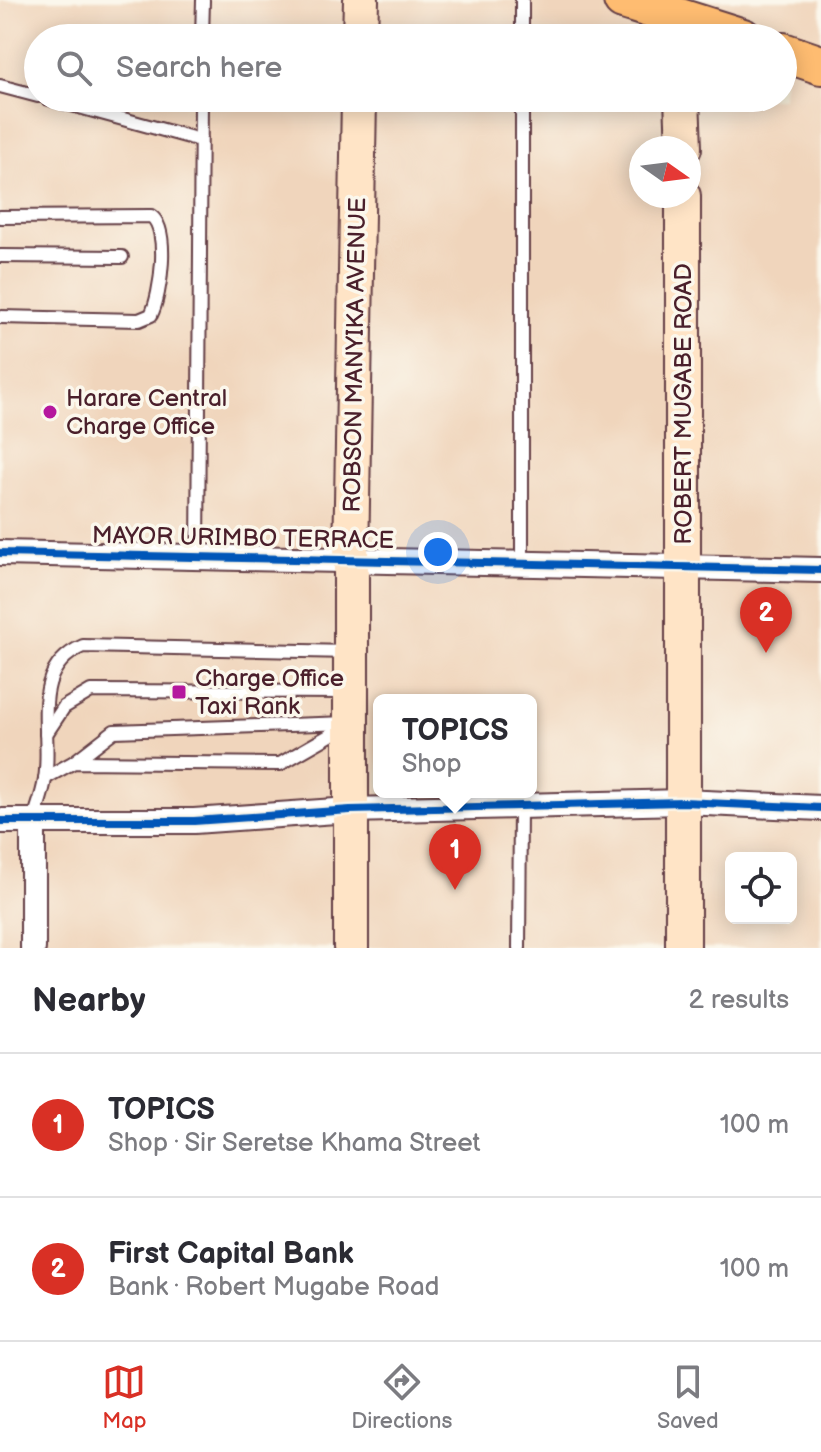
<!DOCTYPE html>
<meta charset="utf-8">
<style>
body{margin:0;font-family:"Balsamiq Sans",sans-serif;background:#f7f7f7;color:#2b2b33}
.controls{position:absolute;right:24px;bottom:24px;display:grid;overflow:hidden;border-radius:12px;box-shadow:0 4px 20px #0003}
.controls button{width:72px;height:72px;display:grid;place-items:center;padding:0;border:0;border-bottom:2px solid #e1e1e2;background:#fff;color:#2b2b33;font:40px sans-serif}
.compass{position:absolute;left:629px;top:136px;width:72px;height:72px;border-radius:50%;background:#fff;box-shadow:0 4px 20px #0003;rotate:104deg}
.you{position:absolute;left:438px;top:552px;width:28px;height:28px;margin:-20px;border:6px solid #fff;border-radius:50%;background:#1a73e8;box-shadow:0 0 0 12px #1a73e833}
.badge{display:grid;place-items:center;width:52px;height:52px;border-radius:50%;background:#d93025;color:#fff;font-size:26px;font-weight:700}
.pin{position:absolute;translate:-50% -66px;filter:drop-shadow(0 2px 4px #0008)}
.pin::after{content:'';position:absolute;top:42px;width:28px;height:24px;background:inherit;clip-path:polygon(0 0,100% 0,50% 100%)}
.popup{position:absolute;left:373px;top:694px;width:164px;height:104px;box-sizing:border-box;display:grid;place-content:center;border-radius:12px;background:#fff;filter:drop-shadow(0 2px 6px #0005);font-size:26px;white-space:nowrap;color:#7c7c81}
.popup b{font-size:30px;color:#2b2b33}
.popup::after{content:'';position:absolute;left:50%;top:100%;margin-left:-16px;border:16px solid transparent;border-top-color:#fff}
.list{margin:0;padding:0;list-style:none}
h2{display:flex;justify-content:space-between;align-items:center;height:104px;margin:0;padding:0 32px;font-size:34px}
h2 small{font-size:26px;font-weight:400;color:#7c7c81}
.list li{display:grid;grid-template-columns:52px 1fr auto;gap:24px;align-items:center;box-sizing:border-box;height:144px;padding:0 32px;border-top:2px solid #e1e1e2}
.list b{display:block;font-size:30px;white-space:nowrap}
.list p{margin:0;font-size:26px;white-space:nowrap;color:#7c7c81}
.list em{font-size:26px;font-style:normal;color:#7c7c81}
.icon{flex:none;width:44px;height:44px;fill:none;stroke:currentColor;stroke-width:2;stroke-linecap:round;stroke-linejoin:round}
.map{position:relative;flex:none;width:821px;height:948px;overflow:hidden}
.search{position:absolute;background:#fff;box-shadow:0 4px 20px #0003;left:24px;right:24px;top:24px;height:88px;display:flex;align-items:center;gap:20px;box-sizing:border-box;padding:0 28px;border-radius:44px;color:#7c7c81;font-size:30px}
.sheet{height:392px;background:#fff}
nav{display:flex;justify-content:space-around;align-items:center;box-sizing:border-box;height:112px;border-top:2px solid #e1e1e2;background:#fff;font-size:22px;color:#7c7c81}
nav a{display:grid;justify-items:center;gap:4px}
nav .on{color:#d93025}
.map>svg:first-child{display:block}
.built{fill:#f0d5bc;fill-rule:evenodd}
.lines{fill:none;stroke-linecap:round;stroke-linejoin:round}
.lane-casing{stroke:#633e44;stroke-width:16}
.street-casing{stroke:#633e44;stroke-width:28}
.secondary-casing{stroke:#633e44;stroke-width:38}
.primary-casing{stroke:#633e44;stroke-width:42}
.lane{stroke:#fff;stroke-width:12}
.street{stroke:#fff;stroke-width:24}
.secondary{stroke:#ffe4c6;stroke-width:34}
.primary{stroke:#febc71;stroke-width:38}
.cycleway-casing{stroke:#fbf7ec;stroke-width:13}
.cycleway{stroke:#0057b8;stroke-width:8}
.poi-dot{fill:#b5179e;stroke:#fbf7ec;stroke-width:3}
.labels{text-anchor:middle;dominant-baseline:central;stroke-width:7;stroke-linejoin:round;paint-order:stroke}
.street-label{font-size:24px;fill:#4a1f2b;stroke:#fbf7ec}
.poi-label{font-size:24px;fill:#4a1f2b;stroke:#fbf7ec;text-anchor:start}
</style>
<div class="map">
<svg width="821" height="948" viewBox="0 0 821 948">
<rect width="100%" height="100%" fill="#fbf7ec"/>
<filter id="ink" filterUnits="userSpaceOnUse"><feTurbulence type="fractalNoise" baseFrequency=".0125" numOctaves="2"/><feDisplacementMap in="SourceGraphic" scale="16" xChannelSelector="R" yChannelSelector="G"/><feConvolveMatrix kernelMatrix="1 2 1 2 8 2 1 2 1" color-interpolation-filters="sRGB"/></filter>
<filter id="wash" filterUnits="userSpaceOnUse"><feTurbulence type="fractalNoise" baseFrequency=".006" numOctaves="4" result="noise"/><feDisplacementMap in="SourceGraphic" scale="32" xChannelSelector="R" yChannelSelector="G"/><feGaussianBlur stdDeviation="1.8" result="paint"/><feColorMatrix in="noise" values="0 0 0 0 0 0 0 0 0 0 0 0 0 0 0 0 0 1.4 0 .05"/><feComposite in="paint" operator="in"/></filter>
<g filter="url(#wash)">
<rect width="100%" height="100%" fill="#f3ebd5"/>
<path class="built" d="M0,0H821V948H0ZM38,38H783V98H38ZM641,148H689V196H641ZM379,700H531V792H379ZM731,858H791V918H731Z"/>
</g>
<g filter="url(#ink)">
<g class="lines">
<defs>
<g id="lane">
<polyline points="522,0 522,38"/>
<polyline points="202,38 203,0"/>
<polyline points="0,86 38,96"/>
<polyline points="46,98 200,140"/>
<polyline points="522,98 522,565"/>
<path d="M0,217L151,216C170,229 161,295 151,315L139,320L0,317"/>
<polyline points="0,256 122,257"/>
<polyline points="198,557 201,98"/>
<polyline points="46,734 64,707 91,691 348,692"/>
<polyline points="74,762 114,731 348,723"/>
<polyline points="45,778 74,762 280,764 348,725"/>
<path d="M33,822C37,808 43,794 45,779C53,732 27,670 83,646L349,652"/>
<polyline points="519,948 520,807"/>
</g>
<g id="street">
<polyline points="0,553 821,570"/>
<polyline points="0,821 194,821 350,810 683,802 821,808"/>
<polyline points="33,948 33,822"/>
</g>
<g id="secondary">
<polyline points="360,38 361,0"/>
<polyline points="682,98 684,148"/>
<polyline points="351,948 351,560 359,98"/>
<polyline points="683,948 683,196"/>
</g>
<g id="primary">
<polyline points="623,0 743,38"/>
<polyline points="783,52 821,65"/>
</g>
</defs>
<use href="#lane" class="lane-casing"/>
<use href="#street" class="street-casing"/>
<use href="#secondary" class="secondary-casing"/>
<use href="#primary" class="primary-casing"/>
<use href="#lane" class="lane"/>
<use href="#street" class="street"/>
<use href="#secondary" class="secondary"/>
<use href="#primary" class="primary"/>
<defs>
<g id="cycleway">
<polyline points="0,553 821,570"/>
<polyline points="0,821 194,821 350,810 683,802 821,808"/>
</g>
</defs>
<use href="#cycleway" class="cycleway-casing"/>
<use href="#cycleway" class="cycleway"/>
</g>
</g>
<g class="poi-dot">
<circle cx="50" cy="412" r="8"/>
<rect x="171" y="684" width="16" height="16" rx="4"/>
</g>
<g class="labels">
<g class="street-label">
<text transform="translate(355 355) rotate(-89)">ROBSON MANYIKA AVENUE</text>
<text transform="translate(683 404) rotate(-90)">ROBERT MUGABE ROAD</text>
<text transform="translate(243 538) rotate(1)">MAYOR URIMBO TERRACE</text>
</g>
<g class="poi-label">
<text x="66" y="398">Harare Central<tspan x="66" dy="28">Charge Office</tspan></text>
<text x="195" y="678">Charge Office<tspan x="195" dy="28">Taxi Rank</tspan></text>
</g>
</g>
</svg>
<div class="controls">
<button><svg class="icon" aria-label="locate" viewBox="0 0 24 24"><circle cx="12" cy="12" r="6"/><path d="M12 2v4M12 18v4M2 12h4M18 12h4"/></svg></button>
</div>
<svg class="compass" viewBox="-18 -18 36 36"><path d="M0-13l5 13h-10z" fill="#e53935"/><path d="M0 13l5-13h-10z" fill="#7c7c81"/></svg>
<div class="you"></div>
<div class="pin badge" style="left:455px;top:890px">1</div>
<div class="popup"><b>TOPICS</b>Shop</div>
<div class="pin badge" style="left:766px;top:653px">2</div>
<div class="search"><svg class="icon" aria-label="search" viewBox="0 0 24 24"><circle cx="10" cy="10" r="6"/><path d="M15 15l6 6"/></svg>Search here</div>
</div>
<section class="sheet">
<h2>Nearby<small>2 results</small></h2>
<ul class="list">
<li><span class="badge">1</span><div><b>TOPICS</b><p>Shop · Sir Seretse Khama Street</p></div><em>100 m</em></li>
<li><span class="badge">2</span><div><b>First Capital Bank</b><p>Bank · Robert Mugabe Road</p></div><em>100 m</em></li>
</ul>
</section>
<nav>
<a class="on"><svg class="icon" aria-label="map" viewBox="0 0 24 24"><path d="M3 6l6-2 6 2 6-2v14l-6 2-6-2-6 2zM9 4v14M15 6v14"/></svg>Map</a>
<a><svg class="icon" aria-label="directions" viewBox="0 0 24 24"><path d="M12 3l9 9-9 9-9-9zM9 14v-3h6M13 9l2 2-2 2"/></svg>Directions</a>
<a><svg class="icon" aria-label="saved" viewBox="0 0 24 24"><path d="M7 4h10v16l-5-4-5 4z"/></svg>Saved</a>
</nav>
